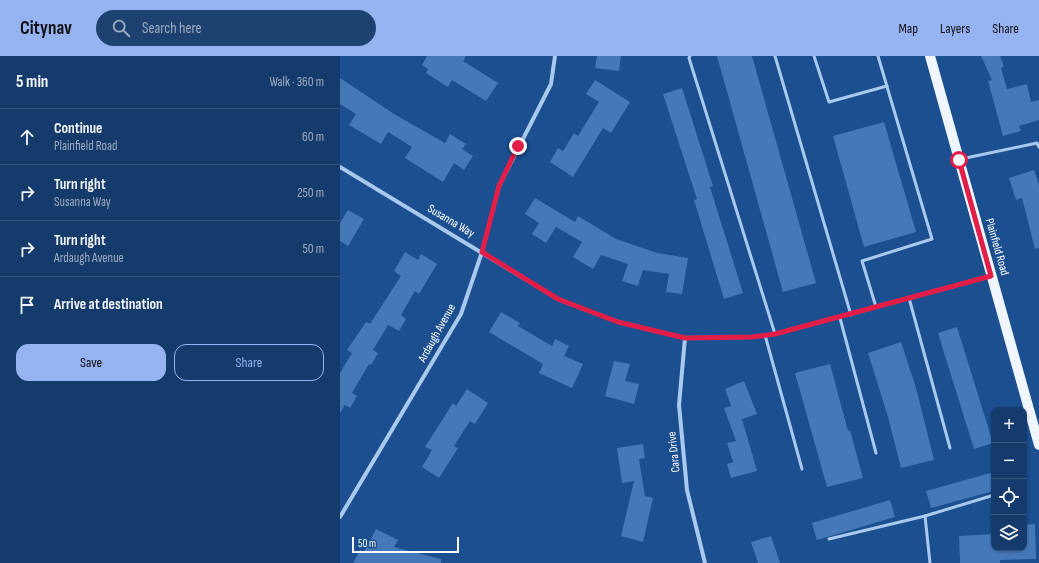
<!DOCTYPE html>
<meta charset="utf-8">
<style>
body{margin:0;font-family:"Sofia Sans Condensed",sans-serif;background:#1d4271;color:#f1f3f6}
.controls{position:absolute;right:12px;bottom:12px;display:grid;overflow:hidden;border-radius:8px;box-shadow:0 1px 3px #0004}
.controls button{width:36px;height:36px;display:grid;place-items:center;padding:0;border:0;border-bottom:1px solid #33557e;background:#143b6b;color:#f1f3f6;font:20px sans-serif}
.scale{position:absolute;left:12px;bottom:10px;width:107px;box-sizing:border-box;padding-left:4px;border:2px solid #fff;border-top:0;font-size:11px;line-height:14px;white-space:nowrap;color:#fff;-webkit-text-stroke:3px #1b4f8f;paint-order:stroke}
.stop{position:absolute;width:12px;height:12px;margin:-9px;border:3px solid #e11d48;border-radius:50%;background:#fff}
.stop.end{background:#e11d48;border-color:#fff;box-shadow:0 1px 4px #0008}
.list{margin:0;padding:0;list-style:none}
h2{display:flex;justify-content:space-between;align-items:center;height:52px;margin:0;padding:0 16px;font-size:17px}
h2 small{font-size:13px;font-weight:400;color:#9dadc1}
.list li{display:grid;grid-template-columns:26px 1fr auto;gap:12px;align-items:center;box-sizing:border-box;height:56px;padding:0 16px;border-top:1px solid #33557e}
.list b{display:block;font-size:15px;white-space:nowrap}
.list p{margin:0;font-size:13px;white-space:nowrap;color:#9dadc1}
.list em{font-size:13px;font-style:normal;color:#9dadc1}
.actions{display:flex;gap:8px;padding:12px 16px}
.actions a{flex:1;padding:9px 0;border:1px solid #95b2f1;border-radius:12px;text-align:center;font-size:14px;color:#95b2f1}
.actions .main{background:#95b2f1;color:#111}
.icon{flex:none;width:22px;height:22px;fill:none;stroke:currentColor;stroke-width:2;stroke-linecap:round;stroke-linejoin:round}
.map{position:relative;flex:none;width:699px;height:507px;overflow:hidden}
header{display:flex;align-items:center;gap:24px;box-sizing:border-box;height:56px;padding:0 20px;background:#95b2f1;color:#111}
header strong{font-size:19px}
nav{display:flex;gap:22px;margin-inline-start:auto;font-size:14px}
.search{width:280px;height:36px;background:#1d4271;display:flex;align-items:center;gap:10px;box-sizing:border-box;padding:0 14px;border-radius:22px;color:#9dadc1;font-size:15px}
main{display:flex}
aside{flex:1;background:#143b6b}
.map>svg:first-child{display:block}
.building{fill:#4478b7}
.lines{fill:none;stroke-linecap:round;stroke-linejoin:round}
.lane{stroke:#a9c9ee;stroke-width:3}
.street{stroke:#a9c9ee;stroke-width:4}
.primary{stroke:#f0f6ff;stroke-width:10}
.route{stroke:#e11d48;stroke-width:5}
.labels{text-anchor:middle;dominant-baseline:central;stroke-width:3;stroke-linejoin:round;paint-order:stroke}
.street-label{font-size:12px;fill:#fff;stroke:#1b4f8f}
</style>
<header>
<strong>Citynav</strong>
<div class="search"><svg class="icon" aria-label="search" viewBox="0 0 24 24"><circle cx="10" cy="10" r="6"/><path d="M15 15l6 6"/></svg>Search here</div>
<nav><a>Map</a><a>Layers</a><a>Share</a></nav>
</header>
<main>
<aside>
<h2>5 min<small>Walk · 360 m</small></h2>
<ul class="list">
<li><svg class="icon" aria-label="ahead" viewBox="0 0 24 24"><path d="M12 20V5M6 11l6-6 6 6"/></svg><div><b>Continue</b><p>Plainfield Road</p></div><em>60 m</em></li>
<li><svg class="icon" aria-label="right" viewBox="0 0 24 24"><path d="M7 20v-9h11M14 6l5 5-5 5"/></svg><div><b>Turn right</b><p>Susanna Way</p></div><em>250 m</em></li>
<li><svg class="icon" aria-label="right" viewBox="0 0 24 24"><path d="M7 20v-9h11M14 6l5 5-5 5"/></svg><div><b>Turn right</b><p>Ardaugh Avenue</p></div><em>50 m</em></li>
<li><svg class="icon" aria-label="arrive" viewBox="0 0 24 24"><path d="M6 21V4h12l-3 4 3 4H6"/></svg><div><b>Arrive at destination</b></div></li>
</ul>
<div class="actions"><a class="main">Save</a><a>Share</a></div>
</aside>
<div class="map">
<svg width="699" height="507" viewBox="0 0 699 507">
<rect width="100%" height="100%" fill="#1b4f8f"/>
<g class="building">
<polygon points="87,0 126,0 123,5 158,27 146,45 112,24 108,31 86,17 88,13 82,9"/>
<polygon points="257,0 281,0 279,15 255,12"/>
<polygon points="377,0 412,0 476,227 443,236"/>
<polygon points="641,0 660,0 664,10 661,12 667,33 687,28 691,46 699,44 699,64 679,70 681,75 663,80 648,25 652,24"/>
<polygon points="0,22 54,58 105,87 110,78 126,88 122,93 133,100 124,114 114,107 103,126 65,102 72,91 48,76 41,88 9,69 16,58 0,48"/>
<polygon points="255,24 290,46 271,77 263,72 233,121 210,106 218,92 223,95 234,77 238,80 259,46 246,38"/>
<polygon points="342,32 373,130 370,131 403,237 384,243 354,144 357,143 323,38"/>
<polygon points="544,66 576,176 524,191 493,80"/>
<polygon points="694,114 699,129 699,192 695,193 682,142 676,144 669,122"/>
<polygon points="195,142 235,166 238,160 276,183 317,197 348,202 342,238 326,236 329,218 303,214 298,230 282,225 288,208 261,199 253,213 233,201 242,186 216,171 206,187 192,178 199,167 185,158"/>
<polygon points="8,154 24,163 8,190 0,185 0,167"/>
<polygon points="65,196 78,204 81,198 97,208 79,238 75,235 61,259 66,263 59,275 48,269 33,294 38,297 31,309 29,308 12,337 17,340 10,352 5,349 0,357 0,317 12,297 7,294 26,266 30,268 61,220 54,215"/>
<polygon points="161,256 180,267 178,270 212,290 215,283 229,290 224,300 243,308 232,332 199,317 203,308 149,276"/>
<polygon points="617,271 653,387 634,393 598,277"/>
<polygon points="561,286 576,332 594,404 561,412 548,361 528,297"/>
<polygon points="274,305 290,308 285,325 299,328 294,348 265,340"/>
<polygon points="490,308 508,375 510,374 523,422 487,431 455,317"/>
<polygon points="404,325 417,358 402,363 417,415 391,422 387,408 393,406 387,387 396,385 384,352 391,350 385,333"/>
<polygon points="127,333 148,347 135,368 130,365 114,390 118,392 99,422 82,411 92,394 85,391 113,347 116,350"/>
<polygon points="303,388 305,402 299,403 305,440 313,442 303,486 281,480 294,425 282,427 277,392"/>
<polygon points="654,416 654,435 591,452 586,435"/>
<polygon points="550,444 555,461 477,484 472,467"/>
<polygon points="695,468 696,503 660,504 660,507 620,507 619,480 654,478 654,492 684,492 684,469"/>
<polygon points="36,473 58,484 54,491 101,503 101,507 13,507 20,494 24,496"/>
<polygon points="431,480 440,507 418,507 411,486"/>
</g>
<g class="lines">
<g class="lane">
<polyline points="350,0 349,2 435,278"/>
<polyline points="435,0 511,259"/>
<polyline points="474,0 489,46 547,30"/>
<polyline points="621,103 697,87 699,91"/>
<polyline points="569,242 610,392"/>
<polyline points="536,251 522,205 592,183 538,0"/>
<polyline points="500,262 536,397"/>
<polyline points="425,279 462,413"/>
<polyline points="489,483 585,460"/>
<polyline points="590,507 585,460 654,439"/>
</g>
<g class="street">
<polyline points="0,111 218,243 278,266 345,282 412,281 435,278 651,220"/>
<polyline points="345,282 339,349 347,434 365,507"/>
<polyline points="0,461 121,258 142,196 159,130 211,28 215,0"/>
</g>
<polyline class="primary" points="590,0 699,389"/>
</g>
<g class="lines">
<polyline class="route" points="178,90 159,130 142,196 218,243 278,266 345,282 412,281 435,278 651,220 619,104"/>
</g>
<g class="labels">
<g class="street-label">
<text transform="translate(111 165) rotate(31)">Susanna Way</text>
<text transform="translate(657 191) rotate(74)">Plainfield Road</text>
<text transform="translate(97 277) rotate(-61)">Ardaugh Avenue</text>
<text transform="translate(334 396) rotate(-96)">Cara Drive</text>
</g>
</g>
</svg>
<div class="controls">
<button>+</button>
<button>−</button>
<button><svg class="icon" aria-label="locate" viewBox="0 0 24 24"><circle cx="12" cy="12" r="6"/><path d="M12 2v4M12 18v4M2 12h4M18 12h4"/></svg></button>
<button><svg class="icon" aria-label="layers" viewBox="0 0 24 24"><path d="M12 4l9 5-9 5-9-5zM3 14l9 5 9-5"/></svg></button>
</div>
<div class="scale">50 m</div>
<div class="stop" style="left:619px;top:104px"></div>
<div class="stop end" style="left:178px;top:90px"></div>
</div>
</main>
